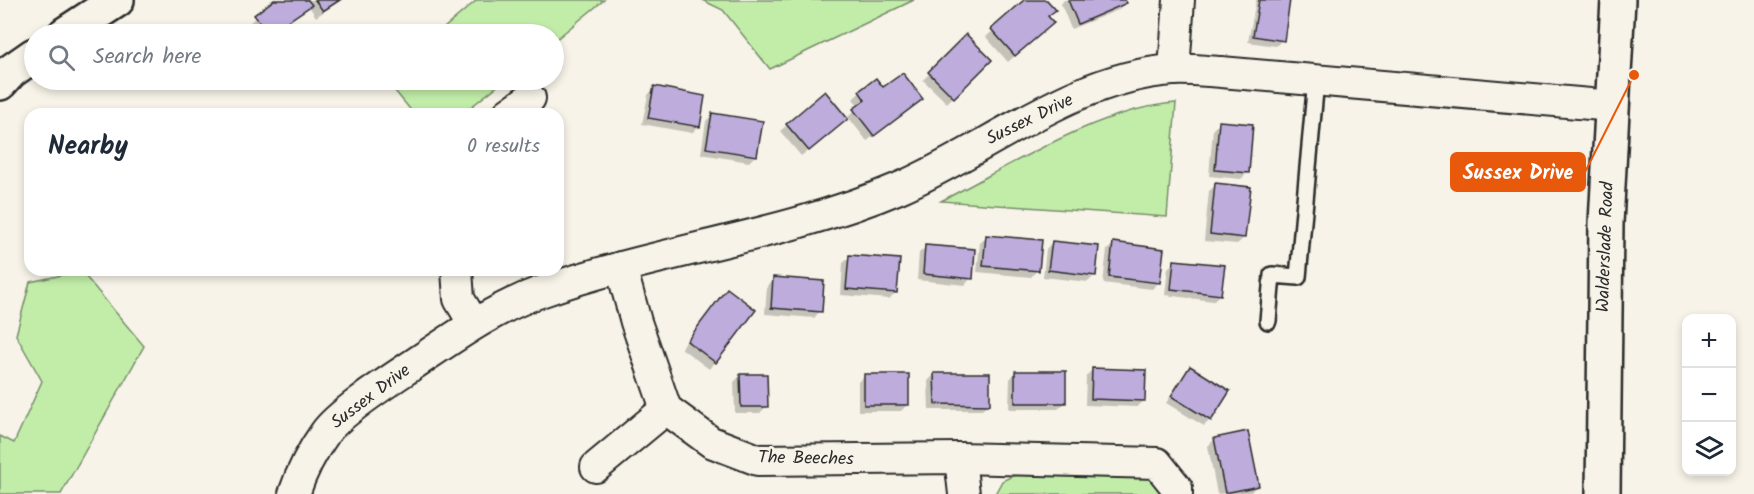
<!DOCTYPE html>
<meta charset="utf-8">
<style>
body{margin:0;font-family:Kalam,sans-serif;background:#f2f2f3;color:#1f2937}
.controls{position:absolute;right:18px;bottom:18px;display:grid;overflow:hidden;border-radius:12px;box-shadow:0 3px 9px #0003}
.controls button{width:54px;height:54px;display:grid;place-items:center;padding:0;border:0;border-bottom:2px solid #e0e1e3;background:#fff;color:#1f2937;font:30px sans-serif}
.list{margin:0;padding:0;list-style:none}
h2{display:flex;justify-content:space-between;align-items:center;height:78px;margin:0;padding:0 24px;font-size:26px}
h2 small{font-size:20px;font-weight:400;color:#747a83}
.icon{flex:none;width:33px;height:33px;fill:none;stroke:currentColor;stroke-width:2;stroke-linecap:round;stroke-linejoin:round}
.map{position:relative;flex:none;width:1754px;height:494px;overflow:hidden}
.search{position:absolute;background:#fff;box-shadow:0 3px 9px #0003;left:24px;top:24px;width:540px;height:66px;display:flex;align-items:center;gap:15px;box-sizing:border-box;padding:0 21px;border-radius:33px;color:#747a83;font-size:22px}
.panel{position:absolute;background:#fff;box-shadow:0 3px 9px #0003;left:24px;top:108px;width:540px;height:168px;border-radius:18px}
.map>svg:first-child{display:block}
.green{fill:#c2eda9;stroke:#768c6a;stroke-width:1.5}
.shadow{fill:#0003}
.building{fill:#bdacdc;stroke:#2b2b2b;stroke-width:1.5}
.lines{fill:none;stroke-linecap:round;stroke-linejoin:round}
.lane-casing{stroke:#2b2b2b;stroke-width:20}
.street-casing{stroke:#2b2b2b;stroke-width:34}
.secondary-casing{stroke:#2b2b2b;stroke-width:38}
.lane{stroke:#f7f3e8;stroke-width:15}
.street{stroke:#f7f3e8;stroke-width:30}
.secondary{stroke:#f7f3e8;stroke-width:33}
.labels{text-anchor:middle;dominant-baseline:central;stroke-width:5;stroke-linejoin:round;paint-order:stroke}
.street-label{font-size:18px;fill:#2b2b2b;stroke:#f7f3e8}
.leader{fill:none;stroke:#e8590c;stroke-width:2}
.callout-dot{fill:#e8590c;stroke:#f7f3e8;stroke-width:2}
.callout{fill:#e8590c;stroke:#e8590c;stroke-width:2}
.callout-label{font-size:20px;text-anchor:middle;font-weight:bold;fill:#fff}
</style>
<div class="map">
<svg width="1754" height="494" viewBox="0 0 1754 494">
<rect width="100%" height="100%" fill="#f7f3e8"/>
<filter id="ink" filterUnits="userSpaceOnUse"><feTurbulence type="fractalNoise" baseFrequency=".0167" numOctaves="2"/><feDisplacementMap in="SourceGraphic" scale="12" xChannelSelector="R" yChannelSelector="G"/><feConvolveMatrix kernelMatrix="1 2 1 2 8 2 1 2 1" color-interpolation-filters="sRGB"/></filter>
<g filter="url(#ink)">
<g class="green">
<polygon points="477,0 604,0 554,41 554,34 437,34"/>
<polygon points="702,0 914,0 770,69 723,10"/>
<polygon points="386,80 505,80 462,114 414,114"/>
<path d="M1176,103L1167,217L941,201C1010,166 1099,108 1176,103Z"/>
<polygon points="81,271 144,346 61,494 0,494 0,436 14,443 42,381 16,335 30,282"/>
<polygon points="1021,472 1154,475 1168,494 995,494 1002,481"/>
</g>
<g class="shadow">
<polygon points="277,0 341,0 316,17 309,6 273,34 258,34 249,23"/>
<polygon points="1027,0 1045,0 1045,29 1008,62 986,37"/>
<polygon points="1064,0 1123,0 1125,3 1118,10 1071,29 1061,4"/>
<polygon points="1256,0 1289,0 1282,40 1276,46 1248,42"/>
<polygon points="966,36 990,60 947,103 923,80"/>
<polygon points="654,88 698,126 692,133 642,124 648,95"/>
<polygon points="883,89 914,105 867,141 848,117 840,125 801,156 780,131 825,94 846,119 859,106 853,99 860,92"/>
<polygon points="713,114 756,155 749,162 701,154 706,121"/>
<polygon points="1220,122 1247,173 1241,179 1209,176 1213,129"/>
<polygon points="1216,185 1244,238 1237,244 1204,241 1209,191"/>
<polygon points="987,237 1037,270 1031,277 977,272 980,243"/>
<polygon points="1052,242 1095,275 1088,282 1043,277 1046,249"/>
<polygon points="1114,244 1159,282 1152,289 1103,283 1107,250"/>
<polygon points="926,247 971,278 965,285 917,280 919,253"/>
<polygon points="850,257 896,292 889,299 841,295 843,263"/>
<polygon points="1175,261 1220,294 1213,301 1165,295 1168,268"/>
<polygon points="774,279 820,311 814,318 765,314 767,286"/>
<polygon points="727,290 754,310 709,369 681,348"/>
<polygon points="1190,368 1210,420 1204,426 1166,403"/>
<polygon points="1093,369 1144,401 1137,407 1085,405 1086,376"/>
<polygon points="1016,372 1065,403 1058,409 1009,409 1010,379"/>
<polygon points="935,374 989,404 982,410 929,410 928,381"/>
<polygon points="740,376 767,406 760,413 735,413 734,382"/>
<polygon points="864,376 908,404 901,411 858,411 858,382"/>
<polygon points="1214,440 1257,485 1251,492 1217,494 1208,446"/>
</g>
<g class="building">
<polygon points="274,0 308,0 312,5 269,34 254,15"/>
<polygon points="315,0 340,0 323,11"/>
<polygon points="1024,0 1047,0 1056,10 1048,16 1054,23 1015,56 991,29"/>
<polygon points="1068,0 1125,0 1127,3 1078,24"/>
<polygon points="1259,0 1290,0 1284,41 1253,36"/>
<polygon points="966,34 992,60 954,98 928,72"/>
<polygon points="903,73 923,99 874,136 853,109 865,100 859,91 876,78 883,87"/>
<polygon points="654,86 705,96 700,127 648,118"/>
<polygon points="825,91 848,119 809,151 786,124"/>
<polygon points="712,113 763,121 757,156 706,148"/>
<polygon points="1219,121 1253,124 1249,173 1215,170"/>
<polygon points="1215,183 1251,187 1245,238 1210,234"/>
<polygon points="986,235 1042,240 1039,271 983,266"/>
<polygon points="1052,241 1099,246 1096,276 1048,270"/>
<polygon points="1113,242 1164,249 1160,283 1109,277"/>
<polygon points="925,245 975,249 973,279 923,274"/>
<polygon points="849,255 900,259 897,293 846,289"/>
<polygon points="1174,260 1225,265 1221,295 1171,289"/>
<polygon points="773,277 824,281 822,312 771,308"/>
<polygon points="727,288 756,310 716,363 687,341"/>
<polygon points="1190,366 1230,391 1211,421 1171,396"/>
<polygon points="1092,368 1146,370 1145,401 1091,399"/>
<rect x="1015" y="371" width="51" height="32"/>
<polygon points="934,373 990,373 990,405 935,404"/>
<polygon points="740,374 767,374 768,407 741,407"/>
<rect x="864" y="374" width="45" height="31"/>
<polygon points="1248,431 1259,486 1225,493 1214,438"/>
</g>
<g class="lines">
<defs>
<polyline id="lane" points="1268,321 1272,275 1298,277 1316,80"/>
<g id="street">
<polyline points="1174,70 1179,0"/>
<polyline points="508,114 530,98"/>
<polyline points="621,267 636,322 666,409 711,442 758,460 960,458 1157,463 1177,488 1177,494"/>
<polyline points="457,270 459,299 474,324"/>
<polyline points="960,458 964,494"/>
<polyline points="596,467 666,409"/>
<path d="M294,494C301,473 312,451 325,433C338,414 387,382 408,368C450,340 492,309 540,292C658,250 783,237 899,188C989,149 1072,77 1173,70C1189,69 1205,71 1221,72L1613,106"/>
</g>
<g id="secondary">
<polyline points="65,34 117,0"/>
<polyline points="0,83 11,71 34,55"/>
<polyline points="1603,494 1606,223 1618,0"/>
</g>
</defs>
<use href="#lane" class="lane-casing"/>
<use href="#street" class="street-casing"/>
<use href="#secondary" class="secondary-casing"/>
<use href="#lane" class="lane"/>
<use href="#street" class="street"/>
<use href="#secondary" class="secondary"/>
</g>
</g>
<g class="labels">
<g class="street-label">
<text transform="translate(1030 120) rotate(-26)">Sussex Drive</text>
<text transform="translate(1606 247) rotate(-88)">Walderslade Road</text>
<text transform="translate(371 397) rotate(-37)">Sussex Drive</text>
<text transform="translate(806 459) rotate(1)">The Beeches</text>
</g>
</g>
<path class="leader" d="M1634 75L1585 172"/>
<circle class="callout-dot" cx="1634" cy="75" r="6"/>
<rect class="callout" x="1451" y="153" width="134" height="38" rx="6"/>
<g class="callout-label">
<text x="1518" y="179">Sussex Drive</text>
</g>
</svg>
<div class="controls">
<button>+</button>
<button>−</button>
<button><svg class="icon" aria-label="layers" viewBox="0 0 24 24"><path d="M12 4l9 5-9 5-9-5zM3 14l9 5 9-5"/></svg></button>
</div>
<div class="search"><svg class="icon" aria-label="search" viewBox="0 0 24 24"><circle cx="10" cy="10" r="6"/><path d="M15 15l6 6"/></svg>Search here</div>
<section class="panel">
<h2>Nearby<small>0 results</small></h2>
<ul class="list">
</ul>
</section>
</div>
